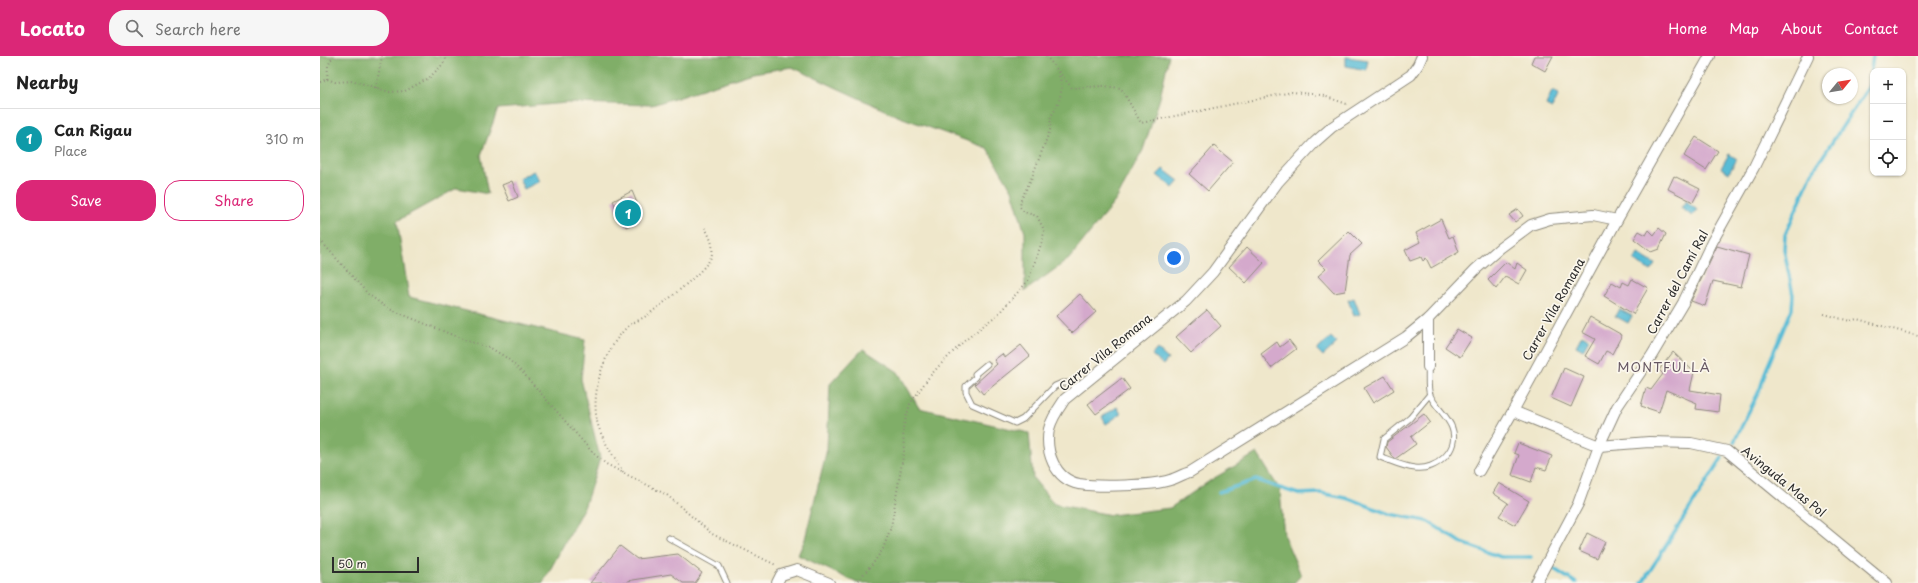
<!DOCTYPE html>
<meta charset="utf-8">
<style>
body{margin:0;font-family:"Playpen Sans",sans-serif;background:#f6f6f6;color:#222}
.controls{position:absolute;right:12px;top:12px;display:grid;overflow:hidden;border-radius:8px;box-shadow:0 1px 3px #0004}
.controls button{width:36px;height:36px;display:grid;place-items:center;padding:0;border:0;border-bottom:1px solid #e0e0e0;background:#fff;color:#222;font:20px sans-serif}
.compass{position:absolute;left:1502px;top:12px;width:36px;height:36px;border-radius:50%;background:#fff;box-shadow:0 1px 3px #0004;rotate:60deg}
.scale{position:absolute;left:12px;bottom:10px;width:87px;box-sizing:border-box;padding-left:4px;border:2px solid #2b2b2b;border-top:0;font-size:11px;line-height:14px;white-space:nowrap;color:#2b2b2b;-webkit-text-stroke:3px #fbf7ec;paint-order:stroke}
.you{position:absolute;left:854px;top:202px;width:14px;height:14px;margin:-10px;border:3px solid #fff;border-radius:50%;background:#1a73e8;box-shadow:0 0 0 6px #1a73e833}
.badge{display:grid;place-items:center;width:26px;height:26px;border-radius:50%;background:#db2777;color:#fff;font-size:13px;font-weight:700}
.pin{position:absolute;translate:-50% -50%;border:2px solid #fff;box-shadow:0 1px 4px #0006}
.list{margin:0;padding:0;list-style:none}
h2{display:flex;justify-content:space-between;align-items:center;height:52px;margin:0;padding:0 16px;font-size:17px}
h2 small{font-size:13px;font-weight:400;color:#767676}
.list li{display:grid;grid-template-columns:26px 1fr auto;gap:12px;align-items:center;box-sizing:border-box;height:60px;padding:0 16px;border-top:1px solid #e0e0e0}
.list b{display:block;font-size:15px;white-space:nowrap}
.list p{margin:0;font-size:13px;white-space:nowrap;color:#767676}
.list em{font-size:13px;font-style:normal;color:#767676}
.actions{display:flex;gap:8px;padding:12px 16px}
.actions a{flex:1;padding:9px 0;border:1px solid #db2777;border-radius:16px;text-align:center;font-size:14px;color:#db2777}
.actions .main{background:#db2777;color:#fff}
.icon{flex:none;width:22px;height:22px;fill:none;stroke:currentColor;stroke-width:2;stroke-linecap:round;stroke-linejoin:round}
.map{position:relative;flex:none;width:1598px;height:527px;overflow:hidden}
header{display:flex;align-items:center;gap:24px;box-sizing:border-box;height:56px;padding:0 20px;background:#db2777;color:#fff}
header strong{font-size:19px}
nav{display:flex;gap:22px;margin-inline-start:auto;font-size:14px}
.search{width:280px;height:36px;background:#f6f6f6;display:flex;align-items:center;gap:10px;box-sizing:border-box;padding:0 14px;border-radius:16px;color:#767676;font-size:15px}
main{display:flex}
aside{flex:1;background:#fff}
.map>svg:first-child{display:block}
.forest{fill:#80ae67;stroke:#566c49}
.water{fill:#58bcd6;stroke:#427480}
.lines{fill:none;stroke-linecap:round;stroke-linejoin:round}
.stream{stroke:#58bcd6;stroke-width:3.5}
.building{fill:#d4a9cc}
.service-casing{stroke:#8d897b;stroke-width:7}
.minor-casing{stroke:#8d897b;stroke-width:12}
.path{stroke:#8d897b;stroke-width:2;stroke-dasharray:1 3;stroke-linecap:butt}
.service{stroke:#fff;stroke-width:5}
.minor{stroke:#fff;stroke-width:10}
.labels{text-anchor:middle;dominant-baseline:central;stroke-width:3.5;stroke-linejoin:round;paint-order:stroke}
.street-label{font-size:12px;fill:#2b2b2b;stroke:#fbf7ec}
.neighbourhood-label{font-size:13px;letter-spacing:1px;fill:#665763;stroke:#fbf7ec}
</style>
<header>
<strong>Locato</strong>
<div class="search"><svg class="icon" aria-label="search" viewBox="0 0 24 24"><circle cx="10" cy="10" r="6"/><path d="M15 15l6 6"/></svg>Search here</div>
<nav><a>Home</a><a>Map</a><a>About</a><a>Contact</a></nav>
</header>
<main>
<aside>
<h2>Nearby<small></small></h2>
<ul class="list">
<li><span class="badge" style="background:#0f9aa8">1</span><div><b>Can Rigau</b><p>Place</p></div><em>310 m</em></li>
</ul>
<div class="actions"><a class="main">Save</a><a>Share</a></div>
</aside>
<div class="map">
<svg width="1598" height="527" viewBox="0 0 1598 527">
<rect width="100%" height="100%" fill="#fbf7ec"/>
<filter id="ink" filterUnits="userSpaceOnUse"><feTurbulence type="fractalNoise" baseFrequency=".025" numOctaves="2"/><feDisplacementMap in="SourceGraphic" scale="8" xChannelSelector="R" yChannelSelector="G"/><feConvolveMatrix kernelMatrix="1 2 1 2 8 2 1 2 1" color-interpolation-filters="sRGB"/></filter>
<filter id="wash" filterUnits="userSpaceOnUse"><feTurbulence type="fractalNoise" baseFrequency=".012" numOctaves="4" result="noise"/><feDisplacementMap in="SourceGraphic" scale="16" xChannelSelector="R" yChannelSelector="G"/><feGaussianBlur stdDeviation="0.9" result="paint"/><feColorMatrix in="noise" values="0 0 0 0 0 0 0 0 0 0 0 0 0 0 0 0 0 1.4 0 .05"/><feComposite in="paint" operator="in"/></filter>
<g filter="url(#wash)">
<rect width="100%" height="100%" fill="#efe7cb"/>
<g class="forest">
<polygon points="0,0 849,0 840,42 823,94 796,144 749,203 705,235 705,177 692,134 667,92 577,60 472,11 433,17 332,49 247,47 178,53 161,99 168,138 137,132 77,165 89,241 265,284 261,323 280,402 265,449 223,527 0,527"/>
<polygon points="543,293 578,316 599,352 709,377 713,422 734,448 791,459 850,452 891,424 937,397 960,434 964,480 981,519 974,527 537,527 478,499 485,483 507,393 510,328"/>
</g>
<g class="water">
<polygon points="1026,1 1048,4 1046,14 1026,10"/>
<polygon points="1232,35 1239,38 1232,52 1226,49"/>
<polygon points="1409,98 1417,103 1409,117 1401,112"/>
<polygon points="843,113 859,125 853,132 837,119"/>
<polygon points="214,115 220,125 204,133 199,122"/>
<polygon points="1366,145 1377,154 1372,160 1361,152"/>
<polygon points="1318,198 1335,208 1331,215 1314,205"/>
<polygon points="1034,242 1040,258 1034,260 1028,244"/>
<polygon points="1299,253 1312,260 1308,267 1295,260"/>
<polygon points="1262,279 1269,283 1263,294 1256,290"/>
<polygon points="1011,281 1017,287 1003,300 997,294"/>
<polygon points="837,293 848,303 843,309 832,299"/>
<polygon points="797,351 801,358 786,368 782,361"/>
</g>
<g class="lines">
<g class="stream">
<polyline points="1414,386 1440,333 1446,314 1472,253 1473,239 1464,193 1465,179 1492,117 1549,30 1553,0"/>
<polyline points="899,436 936,424 978,438 1001,437 1030,443 1069,458 1107,465 1142,487 1181,501 1211,501"/>
<polyline points="1231,511 1256,527"/>
<polyline points="1322,527 1402,402"/>
</g>
</g>
<g id="blocks">
<g class="building">
<polygon points="1214,0 1233,0 1225,15 1211,7"/>
<polygon points="1376,81 1398,95 1386,114 1364,100"/>
<polygon points="894,90 913,106 888,135 869,118"/>
<polygon points="1354,120 1380,133 1373,146 1348,133"/>
<polygon points="192,125 198,141 189,145 182,129"/>
<polygon points="312,135 317,147 312,149 320,164 306,171 293,145"/>
<polygon points="1198,153 1203,160 1195,166 1189,159"/>
<polygon points="1121,163 1129,182 1133,180 1139,196 1111,212 1106,202 1103,205 1101,201 1090,205 1085,194 1100,186 1096,177"/>
<polygon points="1339,172 1346,178 1339,193 1331,196 1314,183 1319,175 1326,179 1329,174 1334,179"/>
<polygon points="1029,175 1042,188 1030,199 1025,235 1014,237 998,220 1006,213 998,205"/>
<polygon points="1397,190 1429,199 1421,231 1393,225 1385,250 1371,245"/>
<polygon points="927,191 944,207 926,227 909,211"/>
<polygon points="1186,206 1195,213 1197,207 1207,214 1199,228 1185,221 1176,233 1168,224"/>
<polygon points="1312,223 1328,232 1313,258 1284,240 1292,226 1301,231 1303,226 1309,229"/>
<polygon points="760,238 776,256 752,277 736,260"/>
<polygon points="887,254 901,270 871,297 856,281"/>
<polygon points="1270,261 1302,279 1292,298 1286,295 1279,308 1265,300 1275,283 1262,276"/>
<polygon points="1137,273 1152,282 1140,301 1125,291"/>
<polygon points="969,284 976,293 951,312 941,298 957,286 960,291"/>
<polygon points="701,289 710,300 663,338 655,328 677,308 674,304 682,298 685,302"/>
<polygon points="1353,296 1374,316 1370,334 1400,339 1398,356 1376,353 1377,347 1346,334 1339,356 1321,350 1326,332 1331,334 1343,318 1339,314"/>
<polygon points="1244,312 1264,321 1251,351 1231,342"/>
<polygon points="1065,320 1074,334 1053,347 1044,332"/>
<polygon points="802,322 810,333 776,358 768,348"/>
<polygon points="1104,358 1110,366 1091,381 1096,388 1075,403 1066,391 1067,386"/>
<polygon points="1198,387 1232,400 1226,414 1216,411 1211,426 1192,419 1199,399 1194,397"/>
<polygon points="1179,427 1209,445 1195,469 1179,460 1188,447 1173,437"/>
<polygon points="1267,477 1285,486 1277,503 1259,495"/>
<polygon points="300,490 317,503 358,498 382,517 375,527 363,527 351,518 307,525 305,527 270,527"/>
</g>
</g>
</g>
<g filter="url(#ink)">
<use href="#blocks" fill-opacity="0" stroke="#8d897b" stroke-width="1"/>
<g class="lines">
<defs>
<g id="service">
<polyline points="667,308 655,318 656,321 646,330 646,336 652,348 695,367 703,363 735,330 742,327 749,327 757,333"/>
<path d="M1108,311C1109,320 1107,331 1110,339C1115,351 1128,360 1132,372C1140,394 1116,415 1095,412C1084,411 1071,405 1060,401L1064,383L1090,362L1110,338"/>
<polyline points="349,482 399,510 407,527"/>
</g>
<g id="minor">
<path d="M1102,0L1098,9L1091,19L1012,71L995,86L958,126L893,216L866,245L745,343C739,352 732,361 729,373C725,395 734,423 759,428C778,431 832,430 850,424C857,422 863,418 870,416L1086,281L1108,263L1156,213L1180,192L1211,169L1230,163L1273,159L1297,164"/>
<polyline points="1390,0 1297,164 1193,355 1279,390 1329,386 1371,387 1407,395 1567,527"/>
<polyline points="1108,263 1108,311"/>
<polyline points="1159,415 1193,355"/>
<polyline points="457,527 461,519 477,514 509,527"/>
<polyline points="1216,527 1258,448 1279,390 1297,351 1332,299 1363,247 1392,186 1434,111 1488,0"/>
</g>
</defs>
<use href="#service" class="service-casing"/>
<use href="#minor" class="minor-casing"/>
<g class="path">
<polyline points="726,0 752,32 783,30 801,32 821,67 972,36 1001,39 1027,48"/>
<polyline points="7,23 8,10 13,0"/>
<polyline points="0,26 7,23 15,26 34,25 70,36 85,35 109,22 123,8 127,0"/>
<polyline points="56,32 62,0"/>
<polyline points="0,184 48,238 67,252 147,285 169,291 187,302 204,318 273,397 286,408 347,439 392,478 456,509"/>
<polyline points="1504,258 1530,265 1537,263 1598,280"/>
<path d="M303,416C294,400 281,383 277,365C271,334 284,295 306,272C311,267 320,264 326,260C340,250 386,215 391,201C395,191 390,181 385,172"/>
<polyline points="535,527 552,509 563,493 571,471 584,395 583,372 590,348 609,321 619,310 643,286 678,258 708,225 723,183 724,174 717,160 704,156 700,151 701,144 712,121 730,74 731,60 735,54 740,42 742,30 738,15"/>
</g>
<use href="#service" class="service"/>
<use href="#minor" class="minor"/>
</g>
</g>
<g class="labels">
<g class="street-label">
<text transform="translate(1357 226) rotate(-62)">Carrer del Camí Ral</text>
<text transform="translate(1233 253) rotate(-61)">Carrer Vila Romana</text>
<text transform="translate(785 296) rotate(-39)">Carrer Vila Romana</text>
<text transform="translate(1464 425) rotate(39)">Avinguda Mas Pol</text>
</g>
<g class="neighbourhood-label">
<text x="1344" y="310">MONTFULLÀ</text>
</g>
</g>
</svg>
<div class="controls">
<button>+</button>
<button>−</button>
<button><svg class="icon" aria-label="locate" viewBox="0 0 24 24"><circle cx="12" cy="12" r="6"/><path d="M12 2v4M12 18v4M2 12h4M18 12h4"/></svg></button>
</div>
<svg class="compass" viewBox="-18 -18 36 36"><path d="M0-13l5 13h-10z" fill="#e53935"/><path d="M0 13l5-13h-10z" fill="#767676"/></svg>
<div class="scale">50 m</div>
<div class="you"></div>
<div class="pin badge" style="left:308px;top:157px;background:#0f9aa8">1</div>
</div>
</main>
